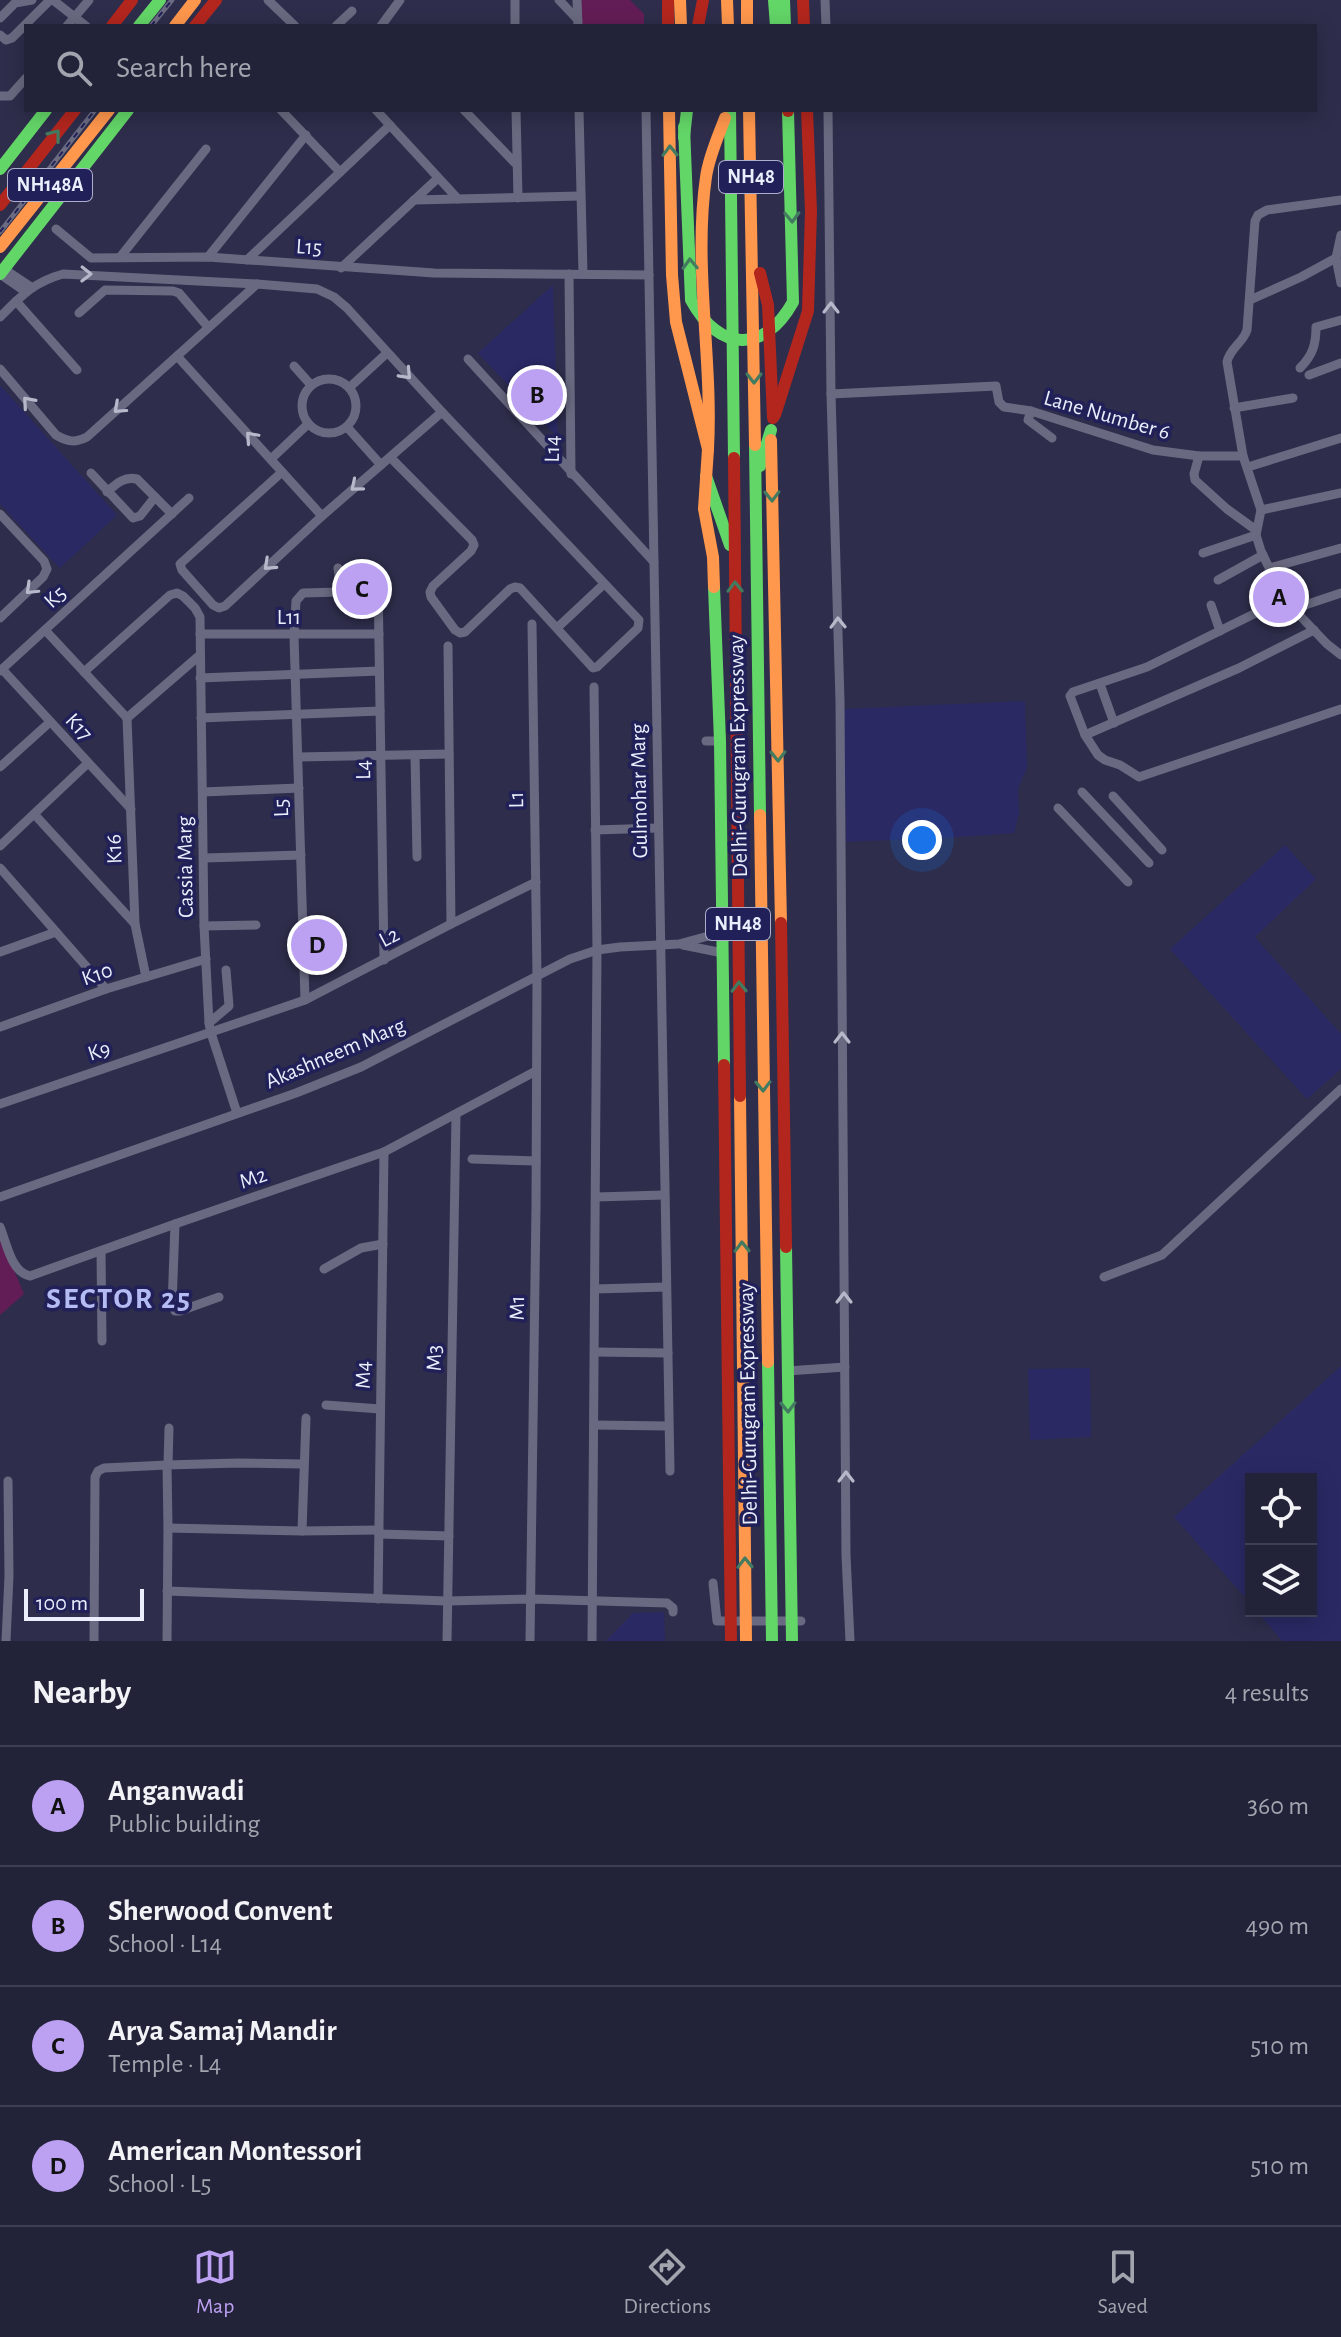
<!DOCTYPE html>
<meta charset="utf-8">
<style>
body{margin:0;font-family:"Alegreya Sans",sans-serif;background:#2e2f43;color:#f1f3f6}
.controls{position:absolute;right:24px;bottom:24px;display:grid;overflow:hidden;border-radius:0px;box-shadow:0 4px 20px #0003}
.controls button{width:72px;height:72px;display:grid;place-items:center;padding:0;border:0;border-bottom:2px solid #3f3f53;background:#222238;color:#f1f3f6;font:40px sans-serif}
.scale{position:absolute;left:24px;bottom:20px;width:120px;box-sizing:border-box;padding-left:8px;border:4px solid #ebeefc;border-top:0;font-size:22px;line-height:28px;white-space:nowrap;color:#ebeefc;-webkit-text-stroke:6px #212058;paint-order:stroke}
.you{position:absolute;left:922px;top:840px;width:28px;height:28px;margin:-20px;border:6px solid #fff;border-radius:50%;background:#1a73e8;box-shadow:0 0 0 12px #1a73e833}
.badge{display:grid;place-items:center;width:52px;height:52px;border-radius:50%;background:#bca0f2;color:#111;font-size:26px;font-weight:700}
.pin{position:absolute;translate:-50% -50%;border:4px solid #fff;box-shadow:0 2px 8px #0006}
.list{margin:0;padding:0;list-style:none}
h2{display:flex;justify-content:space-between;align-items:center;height:104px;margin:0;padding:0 32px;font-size:34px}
h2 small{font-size:26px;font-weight:400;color:#a2a4ae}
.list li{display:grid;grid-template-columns:52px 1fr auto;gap:24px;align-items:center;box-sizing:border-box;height:120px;padding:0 32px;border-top:2px solid #3f3f53}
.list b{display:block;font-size:30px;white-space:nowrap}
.list p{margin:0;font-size:26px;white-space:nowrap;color:#a2a4ae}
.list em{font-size:26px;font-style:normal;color:#a2a4ae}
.icon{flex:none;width:44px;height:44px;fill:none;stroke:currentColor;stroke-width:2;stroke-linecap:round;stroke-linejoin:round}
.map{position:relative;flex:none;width:1341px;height:1641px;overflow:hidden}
.search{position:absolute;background:#222238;box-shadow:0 4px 20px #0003;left:24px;right:24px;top:24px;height:88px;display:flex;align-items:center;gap:20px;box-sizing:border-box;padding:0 28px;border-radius:0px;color:#a2a4ae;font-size:30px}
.sheet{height:584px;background:#222238}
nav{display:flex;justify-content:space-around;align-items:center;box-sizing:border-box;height:112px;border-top:2px solid #3f3f53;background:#222238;font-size:22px;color:#a2a4ae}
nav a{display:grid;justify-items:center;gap:4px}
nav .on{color:#bca0f2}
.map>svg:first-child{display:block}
.built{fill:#2a2964}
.green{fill:#631d56}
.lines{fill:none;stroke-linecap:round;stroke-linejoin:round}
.street{stroke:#696a81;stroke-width:9}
.fast{stroke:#63d668;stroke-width:12}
.slow{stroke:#ff974d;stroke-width:12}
.jam{stroke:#b3261e;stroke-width:12}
.rail-casing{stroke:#6b6c82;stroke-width:5}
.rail{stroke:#212058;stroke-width:2;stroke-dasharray:6;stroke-linecap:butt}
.oneway{stroke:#427b60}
.oneway2{stroke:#b7b9cb}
.labels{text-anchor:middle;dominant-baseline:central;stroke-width:7;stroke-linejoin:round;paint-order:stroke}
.shield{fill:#212058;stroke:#aeb0cb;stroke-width:2}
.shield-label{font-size:20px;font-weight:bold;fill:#ebeefc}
.street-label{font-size:22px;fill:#ebeefc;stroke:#212058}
.district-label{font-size:30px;font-weight:bold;letter-spacing:2px;fill:#b5bbf3;stroke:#212058}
</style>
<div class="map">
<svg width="1341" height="1641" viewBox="0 0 1341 1641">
<rect width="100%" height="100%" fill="#2e2d4b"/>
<g class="built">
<polygon points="553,285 558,438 478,353"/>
<polygon points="0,385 117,515 60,568 0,504"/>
<polygon points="1025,701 1027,768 1018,788 1019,814 1014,833 959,837 846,842 844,709"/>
<polygon points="1285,845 1316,879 1255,937 1341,1034 1341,1069 1307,1099 1170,949"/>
<polygon points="1341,1366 1341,1641 1282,1641 1257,1611 1311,1611 1311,1479 1251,1479 1251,1604 1174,1517"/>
<polygon points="1090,1368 1091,1437 1030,1440 1028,1369"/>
<polygon points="664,1612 665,1641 606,1641 633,1613"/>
</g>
<g class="green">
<polygon points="577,0 630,0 644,14 644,26 579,26"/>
<polygon points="0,1237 24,1294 0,1315"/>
</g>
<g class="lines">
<g class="street">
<polyline points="53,0 86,26"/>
<polyline points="268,0 295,26"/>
<polyline points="515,0 515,26"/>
<polyline points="559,0 578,20"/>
<polyline points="577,0 578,26"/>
<polyline points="825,0 826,26"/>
<polyline points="0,18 15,3 32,0"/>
<polyline points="67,26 89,0"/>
<polyline points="336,26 352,11"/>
<polyline points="381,26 400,0"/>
<polyline points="0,35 6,40 12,38 50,0"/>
<polyline points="0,96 10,96 26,78"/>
<polyline points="281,110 340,172"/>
<polyline points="376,110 458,199"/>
<polyline points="464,110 517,165"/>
<polyline points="516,110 518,198"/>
<polyline points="579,110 583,274"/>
<polyline points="646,110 670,1471"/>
<polyline points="828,110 831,394 840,701 846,1555 850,1641"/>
<polyline points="414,200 580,196"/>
<path d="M1341,200L1267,210L1258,215L1255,221L1247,330C1243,343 1230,348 1227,362L1243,456L1261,510L1256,535L1261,551L1284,599L1327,644L1341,655"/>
<polyline points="56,229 91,258 208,257 434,273 649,275"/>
<polyline points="1341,235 1336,258 1341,283"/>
<polyline points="121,256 206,149"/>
<polyline points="208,257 306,135"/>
<polyline points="247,260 390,125"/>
<polyline points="341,268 438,178"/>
<polyline points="4,269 31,287"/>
<polyline points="0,274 26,292"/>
<polyline points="569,274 571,474"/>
<polyline points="1250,300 1301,277 1336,258"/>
<polyline points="16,301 77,370"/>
<polyline points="79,313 105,290 173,291 179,293 208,327"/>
<path d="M0,317C21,296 34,282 63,274L257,284L317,289L334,297L347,308L442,412L639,620L638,628L597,667L593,668L520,588L515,587L510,589L465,632L460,633L455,630L431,597L430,592L433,586L471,551L474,545L472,540L391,458"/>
<polyline points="177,356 322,516"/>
<polyline points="468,359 654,562"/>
<polyline points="294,366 311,385"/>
<path d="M1300,368C1313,355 1316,344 1316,327L1341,320"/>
<path d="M0,369L56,435C68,442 75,443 87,437L257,284"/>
<polyline points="1309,375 1341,363"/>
<circle cx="329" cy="406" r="27"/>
<polyline points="350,387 387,353"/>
<polyline points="831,394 996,386 999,402 1004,407 1031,411 1153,450 1199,456 1243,456"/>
<polyline points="1234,408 1293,398"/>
<polyline points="1031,411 1028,420 1052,438"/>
<polyline points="347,427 381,465"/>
<polyline points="1199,456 1194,474 1195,480 1227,509 1256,530"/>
<polyline points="271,459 308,424"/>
<polyline points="1248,467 1341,438"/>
<polyline points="282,472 180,564 182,570 213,605 219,608 225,606 322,516 442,412"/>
<polyline points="91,473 133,518 140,516 155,497"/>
<path d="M107,492C116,484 124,476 137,479L172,514"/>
<polyline points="1261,510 1341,493"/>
<polyline points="0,514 44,561 47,569 43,577 0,618"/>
<polyline points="1203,553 1256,535"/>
<polyline points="338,568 341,592"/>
<polyline points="1270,568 1341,548"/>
<polyline points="378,580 384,960"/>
<polyline points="1218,580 1263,555"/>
<polyline points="1284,599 1147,667 1073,692 1070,696 1085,735 1098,755 1105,760 1120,765 1139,777 1341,709"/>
<polyline points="1211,605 1220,631"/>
<polyline points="1293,609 1341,593"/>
<polyline points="557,628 604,584"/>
<polyline points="45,630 127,718"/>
<polyline points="200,634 379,634"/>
<polyline points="448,646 451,924"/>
<polyline points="2,669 131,809"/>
<polyline points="0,671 189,498"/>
<polyline points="84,672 170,595 177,593 183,596 195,608 200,617 204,926 209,1023 211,1033 237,1113"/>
<polyline points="200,678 379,671"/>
<polyline points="1100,684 1114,723"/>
<polyline points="127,718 135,924 146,977"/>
<polyline points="127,718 200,655"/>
<polyline points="201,718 380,711"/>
<polyline points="1085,735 1239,668 1314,630"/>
<polyline points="706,741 720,741"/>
<polyline points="415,755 417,857"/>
<polyline points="298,757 449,754"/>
<polyline points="0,767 50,722"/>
<polyline points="203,792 299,788"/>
<polyline points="1082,792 1149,863"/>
<polyline points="1113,796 1162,850"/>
<polyline points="1058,808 1128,882"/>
<polyline points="35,815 135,924"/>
<polyline points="595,830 658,828"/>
<polyline points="0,846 88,763"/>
<polyline points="204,858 301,855"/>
<polyline points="0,868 106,989"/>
<polyline points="204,926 256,925"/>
<polyline points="683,945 723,953"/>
<polyline points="0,952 56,932"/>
<polyline points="305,1000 294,636 296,601 303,593 378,591"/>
<polyline points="209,1023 229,1006 226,970"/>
<polyline points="0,1027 106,989 206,959"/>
<polyline points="0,1104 305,1000 451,924 536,882"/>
<polyline points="472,1159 536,1161"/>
<polyline points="0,1197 296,1093 361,1067 570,959 597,950 620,947 679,944 723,932"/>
<polyline points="596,1197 664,1195"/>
<polyline points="175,1224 172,1306 175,1311 180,1311 219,1297"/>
<path d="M0,1227C7,1244 11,1272 30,1276L175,1224L384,1152L536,1071"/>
<polyline points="101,1251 102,1341"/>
<polyline points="324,1269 361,1248 383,1244"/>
<polyline points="1104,1277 1162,1255 1341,1089"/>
<polyline points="595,1289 666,1287"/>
<polyline points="595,1352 668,1353"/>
<polyline points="787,1371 845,1367"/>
<polyline points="326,1405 380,1409"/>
<polyline points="594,1425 668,1426"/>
<polyline points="168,1465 169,1428"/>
<polyline points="168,1528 302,1531 379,1530"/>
<polyline points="302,1531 306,1418"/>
<polyline points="379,1534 449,1536"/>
<polyline points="713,1583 717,1621 801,1621"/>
<polyline points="167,1591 447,1601 532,1599 667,1603 673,1608 673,1612"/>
<polyline points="378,1599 384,1152"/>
<polyline points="6,1641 9,1576 8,1481"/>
<polyline points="94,1641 95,1477 98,1471 104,1468 167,1465"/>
<polyline points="167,1641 168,1528 167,1465 237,1463 304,1464"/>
<polyline points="447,1641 456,1115"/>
<polyline points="530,1641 536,1208 537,975 532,624"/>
<polyline points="592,1641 597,950 594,687"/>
</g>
<g class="fast">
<polyline points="774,0 776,26"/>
<polyline points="784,0 785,26"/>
<polyline points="139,26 160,0"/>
<polyline points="730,110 734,458"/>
<path d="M684,127L691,300C719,352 764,354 793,302L788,111"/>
<polyline points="684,137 687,110"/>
<polyline points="0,169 46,110"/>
<polyline points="0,274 128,110"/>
<polyline points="755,445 760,815"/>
<polyline points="760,466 771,430"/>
<polyline points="706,476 730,545"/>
<polyline points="714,587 720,741 724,1065"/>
<polyline points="786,1247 792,1641"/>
<polyline points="768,1362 772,1641"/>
</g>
<g class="slow">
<polyline points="680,0 681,26"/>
<polyline points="727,0 728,26"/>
<polyline points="747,0 747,26"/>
<polyline points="175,26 195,0"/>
<polyline points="669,110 672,275 676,322 708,449 704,509 713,557 714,587"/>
<polyline points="749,110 755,445"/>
<polyline points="0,247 109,110"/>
<polyline points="771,440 781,923"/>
<path d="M708,449C713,359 693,266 706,177C709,156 718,137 725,118"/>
<polyline points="760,815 768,1362"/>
<polyline points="740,1096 746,1641"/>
</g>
<g class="jam">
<polyline points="668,0 668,26"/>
<polyline points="803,0 804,26"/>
<polyline points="112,26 132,0"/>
<polyline points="195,26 216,0"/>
<polyline points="698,26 703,0"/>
<polyline points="788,110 788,111"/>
<polyline points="0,205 75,110"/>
<polyline points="760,273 768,305 773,418"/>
<polyline points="775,415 808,311 811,211 807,110"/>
<polyline points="734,458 740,1096"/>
<polyline points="781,923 786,1247"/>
<polyline points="724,1065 731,1641"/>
</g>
<defs>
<g id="rail">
<polyline points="151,26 172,0"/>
<polyline points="0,232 95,110"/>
</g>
</defs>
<use href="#rail" class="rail-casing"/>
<use href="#rail" class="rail"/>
</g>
<defs><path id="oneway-chevron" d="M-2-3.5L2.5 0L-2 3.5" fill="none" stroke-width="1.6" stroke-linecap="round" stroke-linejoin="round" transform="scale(2)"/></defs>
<g class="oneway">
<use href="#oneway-chevron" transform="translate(55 135) rotate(-52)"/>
<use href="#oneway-chevron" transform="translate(670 151) rotate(-91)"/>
<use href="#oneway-chevron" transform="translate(792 217) rotate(88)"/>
<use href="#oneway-chevron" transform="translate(690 264) rotate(-92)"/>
<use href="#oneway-chevron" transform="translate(754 378) rotate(90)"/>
<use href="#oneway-chevron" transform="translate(772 496) rotate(89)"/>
<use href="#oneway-chevron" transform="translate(735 587) rotate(-91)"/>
<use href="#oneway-chevron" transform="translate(778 756) rotate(89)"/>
<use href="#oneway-chevron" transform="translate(739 987) rotate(-91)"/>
<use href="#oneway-chevron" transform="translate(763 1086) rotate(89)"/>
<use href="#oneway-chevron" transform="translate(742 1247) rotate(-91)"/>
<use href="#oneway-chevron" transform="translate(788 1407) rotate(89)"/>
<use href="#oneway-chevron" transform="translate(745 1563) rotate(-91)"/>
</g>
<g class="oneway2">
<use href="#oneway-chevron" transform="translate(86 274) rotate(1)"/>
<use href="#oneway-chevron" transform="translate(831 308) rotate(-90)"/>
<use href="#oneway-chevron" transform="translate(406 374) rotate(47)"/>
<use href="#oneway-chevron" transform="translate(28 402) rotate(-131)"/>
<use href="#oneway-chevron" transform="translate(119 408) rotate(138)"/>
<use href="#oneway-chevron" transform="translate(251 437) rotate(-132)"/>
<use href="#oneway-chevron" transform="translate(356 486) rotate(140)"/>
<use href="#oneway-chevron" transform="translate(269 565) rotate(137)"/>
<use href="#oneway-chevron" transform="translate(31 589) rotate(136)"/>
<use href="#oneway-chevron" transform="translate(838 623) rotate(-91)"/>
<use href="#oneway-chevron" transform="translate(842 1038) rotate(-90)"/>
<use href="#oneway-chevron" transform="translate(844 1298) rotate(-90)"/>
<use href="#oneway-chevron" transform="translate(846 1477) rotate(-90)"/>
</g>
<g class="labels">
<g class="shield">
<rect x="719" y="161" width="64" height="32" rx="6"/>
<rect x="8" y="169" width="84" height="32" rx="6"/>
<rect x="706" y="908" width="64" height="32" rx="6"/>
</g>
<g class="shield-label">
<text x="751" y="177">NH48</text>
<text x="50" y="185">NH148A</text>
<text x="738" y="924">NH48</text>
</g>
<g class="street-label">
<text transform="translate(309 247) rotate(4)">L15</text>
<text transform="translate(1107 415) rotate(16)">Lane Number 6</text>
<text transform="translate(552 449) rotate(-89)">L14</text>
<text transform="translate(55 597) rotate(-42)">K5</text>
<text x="289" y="617">L11</text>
<text transform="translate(79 727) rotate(48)">K17</text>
<text transform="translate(738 756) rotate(-91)">Delhi-Gurugram Expressway</text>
<text transform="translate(363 770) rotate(-91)">L4</text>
<text transform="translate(639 791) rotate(-91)">Gulmohar Marg</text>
<text transform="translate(516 800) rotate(-91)">L1</text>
<text transform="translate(281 808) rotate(-92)">L5</text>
<text transform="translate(114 849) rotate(-92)">K16</text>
<text transform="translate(185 867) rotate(-91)">Cassia Marg</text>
<text transform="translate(389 937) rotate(-28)">L2</text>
<text transform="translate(97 974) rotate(-19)">K10</text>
<text transform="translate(99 1051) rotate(-18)">K9</text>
<text transform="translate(335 1053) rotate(-23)">Akashneem Marg</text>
<text transform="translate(253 1178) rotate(-19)">M2</text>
<text transform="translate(517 1308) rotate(-89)">M1</text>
<text transform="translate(434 1358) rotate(-89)">M3</text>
<text transform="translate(363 1375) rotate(-89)">M4</text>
<text transform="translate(748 1404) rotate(-91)">Delhi-Gurugram Expressway</text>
</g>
<g class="district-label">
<text x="119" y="1299">SECTOR 25</text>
</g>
</g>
</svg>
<div class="controls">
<button><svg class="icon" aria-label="locate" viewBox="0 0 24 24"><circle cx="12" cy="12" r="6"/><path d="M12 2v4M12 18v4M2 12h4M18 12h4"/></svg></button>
<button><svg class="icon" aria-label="layers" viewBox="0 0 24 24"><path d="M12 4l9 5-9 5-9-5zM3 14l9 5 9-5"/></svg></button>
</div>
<div class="scale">100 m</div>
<div class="you"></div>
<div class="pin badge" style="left:1279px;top:597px">A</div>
<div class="pin badge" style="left:537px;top:395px">B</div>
<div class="pin badge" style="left:362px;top:589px">C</div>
<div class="pin badge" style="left:317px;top:945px">D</div>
<div class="search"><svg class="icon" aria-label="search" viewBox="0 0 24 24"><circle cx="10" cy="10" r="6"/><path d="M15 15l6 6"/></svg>Search here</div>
</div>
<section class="sheet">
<h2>Nearby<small>4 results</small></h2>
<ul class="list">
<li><span class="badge">A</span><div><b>Anganwadi</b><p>Public building</p></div><em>360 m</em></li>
<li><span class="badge">B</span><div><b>Sherwood Convent</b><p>School · L14</p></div><em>490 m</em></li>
<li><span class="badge">C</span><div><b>Arya Samaj Mandir</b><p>Temple · L4</p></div><em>510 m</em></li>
<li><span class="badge">D</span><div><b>American Montessori</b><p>School · L5</p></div><em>510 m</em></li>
</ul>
</section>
<nav>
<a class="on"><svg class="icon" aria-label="map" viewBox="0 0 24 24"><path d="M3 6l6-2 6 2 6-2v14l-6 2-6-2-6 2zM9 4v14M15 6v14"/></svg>Map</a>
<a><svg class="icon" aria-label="directions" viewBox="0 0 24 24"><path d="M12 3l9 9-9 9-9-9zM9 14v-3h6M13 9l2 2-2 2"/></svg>Directions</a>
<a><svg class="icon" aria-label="saved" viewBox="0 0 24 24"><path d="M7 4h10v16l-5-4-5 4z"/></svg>Saved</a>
</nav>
